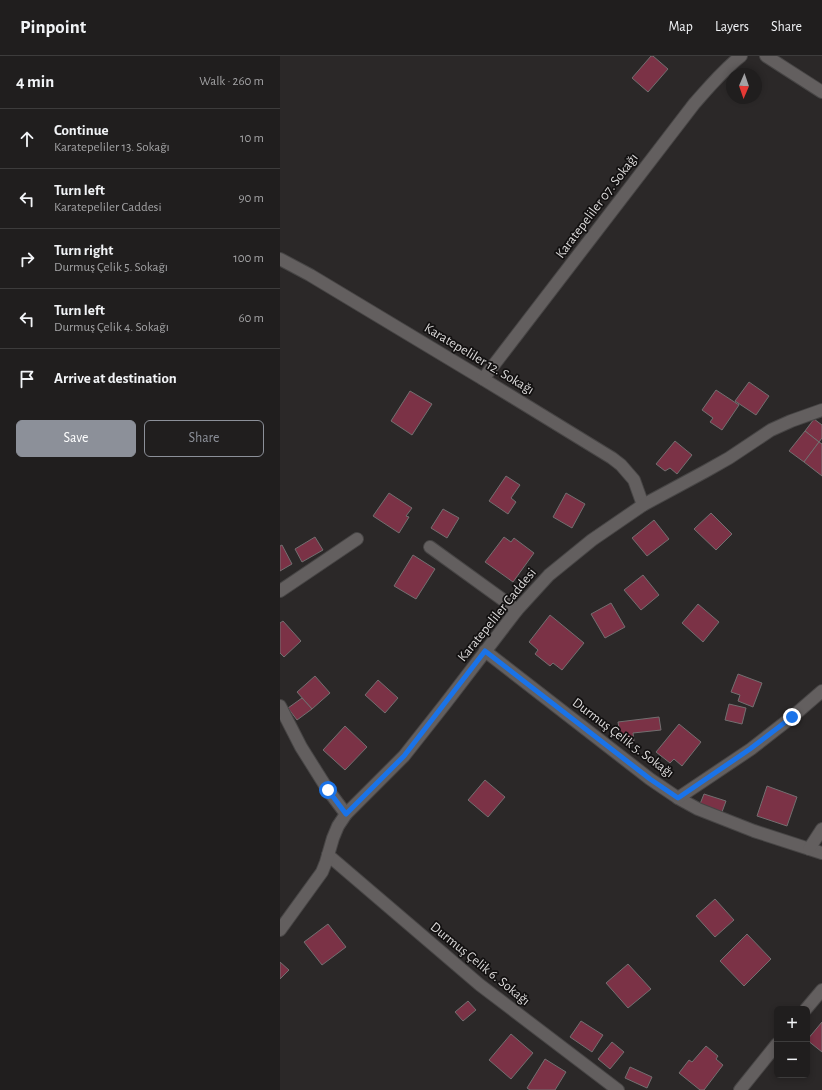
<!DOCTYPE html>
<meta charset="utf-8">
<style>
body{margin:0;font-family:"Alegreya Sans",sans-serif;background:#282727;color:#f1f3f6}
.controls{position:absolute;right:12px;bottom:12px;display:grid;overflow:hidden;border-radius:6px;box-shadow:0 2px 6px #0003}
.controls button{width:36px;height:36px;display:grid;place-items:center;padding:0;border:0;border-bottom:1px solid #3d3c3c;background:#201e1e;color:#f1f3f6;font:20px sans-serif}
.compass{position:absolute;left:446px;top:12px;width:36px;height:36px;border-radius:50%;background:#201e1e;box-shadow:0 2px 6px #0003;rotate:182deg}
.stop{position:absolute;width:12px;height:12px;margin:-9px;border:3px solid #1a73e8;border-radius:50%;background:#fff}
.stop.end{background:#1a73e8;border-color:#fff;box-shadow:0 1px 4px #0008}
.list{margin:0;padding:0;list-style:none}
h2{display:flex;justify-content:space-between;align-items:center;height:52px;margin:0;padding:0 16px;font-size:17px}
h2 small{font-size:13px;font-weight:400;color:#a2a2a4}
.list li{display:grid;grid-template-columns:26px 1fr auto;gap:12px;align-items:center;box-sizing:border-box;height:60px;padding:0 16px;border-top:1px solid #3d3c3c}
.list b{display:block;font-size:15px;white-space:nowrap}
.list p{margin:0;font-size:13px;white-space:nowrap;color:#a2a2a4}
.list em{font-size:13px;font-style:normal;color:#a2a2a4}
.actions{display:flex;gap:8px;padding:12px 16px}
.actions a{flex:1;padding:9px 0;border:1px solid #8c9099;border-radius:6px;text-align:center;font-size:14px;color:#8c9099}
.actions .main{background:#8c9099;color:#fff}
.icon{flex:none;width:22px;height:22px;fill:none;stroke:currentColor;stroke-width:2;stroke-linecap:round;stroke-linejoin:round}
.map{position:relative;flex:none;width:542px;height:1034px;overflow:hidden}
header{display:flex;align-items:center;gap:24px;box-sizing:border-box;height:56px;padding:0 20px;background:#201e1e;border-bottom:1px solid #3d3c3c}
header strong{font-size:19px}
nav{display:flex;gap:22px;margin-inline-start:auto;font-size:14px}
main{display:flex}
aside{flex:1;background:#201e1e}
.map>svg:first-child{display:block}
.building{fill:#7b3246;stroke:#736f70}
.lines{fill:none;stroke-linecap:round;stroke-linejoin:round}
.street-casing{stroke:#474545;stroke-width:14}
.secondary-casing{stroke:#474545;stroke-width:14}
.street{stroke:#635f5f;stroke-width:12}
.secondary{stroke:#635f5f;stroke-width:12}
.route{stroke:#1a73e8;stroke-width:5}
.labels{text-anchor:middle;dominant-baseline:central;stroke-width:3.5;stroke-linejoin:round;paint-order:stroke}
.street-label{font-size:14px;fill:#dad8d8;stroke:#131111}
</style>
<header>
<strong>Pinpoint</strong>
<nav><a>Map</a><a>Layers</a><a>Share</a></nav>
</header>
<main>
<aside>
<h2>4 min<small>Walk · 260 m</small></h2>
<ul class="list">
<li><svg class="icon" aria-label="ahead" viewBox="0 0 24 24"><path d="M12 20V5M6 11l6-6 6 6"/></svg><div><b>Continue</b><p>Karatepeliler 13. Sokağı</p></div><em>10 m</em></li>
<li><svg class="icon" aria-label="left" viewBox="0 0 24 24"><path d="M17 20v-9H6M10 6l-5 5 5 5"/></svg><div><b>Turn left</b><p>Karatepeliler Caddesi</p></div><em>90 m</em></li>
<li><svg class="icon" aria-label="right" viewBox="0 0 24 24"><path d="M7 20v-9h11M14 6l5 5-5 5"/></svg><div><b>Turn right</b><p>Durmuş Çelik 5. Sokağı</p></div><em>100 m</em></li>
<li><svg class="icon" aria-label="left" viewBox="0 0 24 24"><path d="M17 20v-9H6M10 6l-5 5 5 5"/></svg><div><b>Turn left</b><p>Durmuş Çelik 4. Sokağı</p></div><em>60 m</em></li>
<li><svg class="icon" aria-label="arrive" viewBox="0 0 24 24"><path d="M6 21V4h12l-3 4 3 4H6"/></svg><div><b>Arrive at destination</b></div></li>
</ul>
<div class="actions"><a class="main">Save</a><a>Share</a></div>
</aside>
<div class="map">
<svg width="542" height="1034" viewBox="0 0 542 1034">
<rect width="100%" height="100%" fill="#2b2828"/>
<g class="building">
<polygon points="371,0 373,0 388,13 368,36 352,22"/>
<polygon points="469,326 489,340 476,359 455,345"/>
<polygon points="436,334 459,349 442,374 430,366 433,362 422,354"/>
<polygon points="130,335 152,348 132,379 111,365"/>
<polygon points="534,363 542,369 542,382 539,386 525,375"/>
<polygon points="525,375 539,386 524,406 509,395"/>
<polygon points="395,385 412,399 397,418 390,412 385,415 376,408"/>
<polygon points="539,386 542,388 542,420 524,406"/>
<polygon points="226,420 240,429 231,442 236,446 228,458 209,445"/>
<polygon points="109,437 132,452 126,460 129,461 119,477 93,460"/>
<polygon points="286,437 305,448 292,472 273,461"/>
<polygon points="163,453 179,462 167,482 151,472"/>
<polygon points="431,457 452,478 436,494 414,473"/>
<polygon points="374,464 389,483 367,500 352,482"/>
<polygon points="35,481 43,494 22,506 15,493"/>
<polygon points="224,481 231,486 234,482 254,497 233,526 205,506"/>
<polygon points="2,489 12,508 0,515 0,490"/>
<polygon points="133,499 155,513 136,543 114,530"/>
<polygon points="363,519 379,539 361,554 344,534"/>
<polygon points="331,547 345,571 325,582 311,558"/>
<polygon points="418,548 439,566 423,586 402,567"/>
<polygon points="270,559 304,587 282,614 273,607 270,610 255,598 258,594 249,586"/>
<polygon points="3,565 21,585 4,601 0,597 0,567"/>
<polygon points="458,618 482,627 473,651 458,645 460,639 451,636"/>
<polygon points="35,620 50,637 32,653 17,636"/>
<polygon points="98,624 118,642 105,657 85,639"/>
<polygon points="22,642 32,653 17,664 8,652"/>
<polygon points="449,648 466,652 462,668 445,664"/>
<polygon points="379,661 381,674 353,677 354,685 341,686 338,666"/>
<polygon points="399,668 421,686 402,710 394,703 390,707 376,696"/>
<polygon points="65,670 87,691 65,714 43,694"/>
<polygon points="205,724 225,741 208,761 188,744"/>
<polygon points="487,730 517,741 507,770 477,760"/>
<polygon points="424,738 446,745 442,756 420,748"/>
<polygon points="435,843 454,864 435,881 416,860"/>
<polygon points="48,868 66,891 42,909 24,886"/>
<polygon points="467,878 491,903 464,930 440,905"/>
<polygon points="0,906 9,914 0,923"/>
<polygon points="348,908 371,933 348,952 326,927"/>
<polygon points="188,945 196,954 183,965 175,956"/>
<polygon points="301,965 323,979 312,996 290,981"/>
<polygon points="542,966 542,996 527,984"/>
<polygon points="231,978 253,997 231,1023 209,1004"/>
<polygon points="332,986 344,996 330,1013 318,1003"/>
<polygon points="426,990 438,1000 436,1003 443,1009 424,1034 420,1034 399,1017 409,1004 412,1006"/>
<polygon points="265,1003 286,1016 275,1034 250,1034 247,1032"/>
<polygon points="350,1011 372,1021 367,1032 345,1022"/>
</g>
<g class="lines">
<defs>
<g id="street">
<polyline points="486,0 542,36"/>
<polyline points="0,203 30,219 203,323 332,402 341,409 354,424 363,449"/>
<path d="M203,323L414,48C429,31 443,14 461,0"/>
<polyline points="150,491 237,554"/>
<polyline points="0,535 77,483"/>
<polyline points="205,595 370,723 398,742 418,753 474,775 542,797"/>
<polyline points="0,650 21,691 48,734 66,758"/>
<polyline points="398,742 471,693 512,661 542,635"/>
<polyline points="529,793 542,773"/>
<polyline points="48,799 200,929 338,1034"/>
</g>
<g id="secondary">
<polyline points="0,874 42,816 46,806 53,782 58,770 66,758 124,700 165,648 237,554 269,519 312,484 363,449 426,415 449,402 491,374 511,365 542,354"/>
<polyline points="526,953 542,934"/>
<polyline points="460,1034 497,988"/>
</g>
</defs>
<use href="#street" class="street-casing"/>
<use href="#secondary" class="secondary-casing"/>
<use href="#street" class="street"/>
<use href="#secondary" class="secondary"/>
</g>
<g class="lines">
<polyline class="route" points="48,734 66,758 124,700 205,595 370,723 398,742 470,693 512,661"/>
</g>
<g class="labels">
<g class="street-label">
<text transform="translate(317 150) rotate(-53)">Karatepeliler 07. Sokağı</text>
<text transform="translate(199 303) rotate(31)">Karatepeliler 12. Sokağı</text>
<text transform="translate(217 559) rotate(-51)">Karatepeliler Caddesi</text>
<text transform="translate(343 682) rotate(37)">Durmuş Çelik 5. Sokağı</text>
<text transform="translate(200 908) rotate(39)">Durmuş Çelik 6. Sokağı</text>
</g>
</g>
</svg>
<div class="controls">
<button>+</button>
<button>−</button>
</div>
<svg class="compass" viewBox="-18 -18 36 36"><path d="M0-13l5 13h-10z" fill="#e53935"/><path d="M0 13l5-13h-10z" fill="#a2a2a4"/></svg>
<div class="stop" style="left:48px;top:734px"></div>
<div class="stop end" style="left:512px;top:661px"></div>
</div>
</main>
